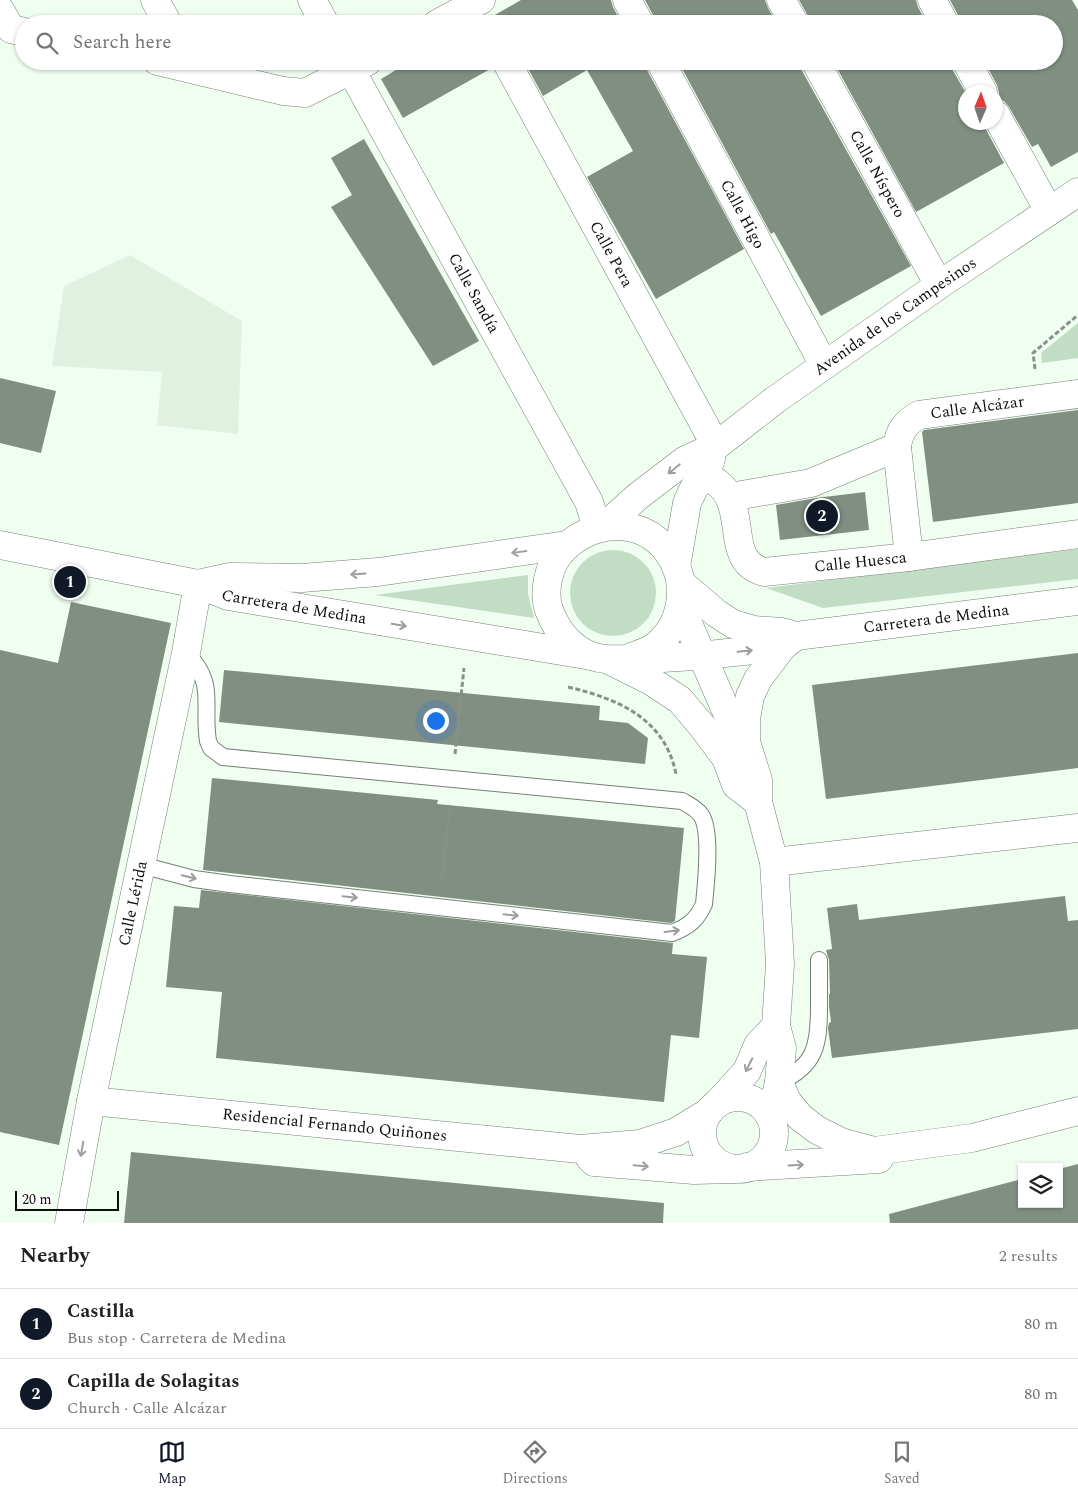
<!DOCTYPE html>
<meta charset="utf-8">
<style>
body{margin:0;font-family:Spectral,serif;background:#f2f2f2;color:#222}
.controls{position:absolute;right:15px;bottom:15px;display:grid;overflow:hidden;border-radius:0px;box-shadow:0 1px 4px #0004}
.controls button{width:45px;height:45px;display:grid;place-items:center;padding:0;border:0;border-bottom:1px solid #e0e0e0;background:#fff;color:#222;font:25px sans-serif}
.compass{position:absolute;left:958px;top:85px;width:45px;height:45px;border-radius:50%;background:#fff;box-shadow:0 1px 4px #0004;rotate:2deg}
.scale{position:absolute;left:15px;bottom:12px;width:104px;box-sizing:border-box;padding-left:5px;border:2px solid #0b0f0b;border-top:0;font-size:14px;line-height:18px;white-space:nowrap;color:#0b0f0b;-webkit-text-stroke:4px #fff;paint-order:stroke}
.you{position:absolute;left:435px;top:720px;width:18px;height:18px;margin:-12px;border:4px solid #fff;border-radius:50%;background:#1a73e8;box-shadow:0 0 0 8px #1a73e833}
.badge{display:grid;place-items:center;width:32px;height:32px;border-radius:50%;background:#111827;color:#fff;font-size:16px;font-weight:700}
.pin{position:absolute;translate:-50% -50%;border:2px solid #fff;box-shadow:0 1px 5px #0006}
.list{margin:0;padding:0;list-style:none}
h2{display:flex;justify-content:space-between;align-items:center;height:65px;margin:0;padding:0 20px;font-size:21px}
h2 small{font-size:16px;font-weight:400;color:#767676}
.list li{display:grid;grid-template-columns:32px 1fr auto;gap:15px;align-items:center;box-sizing:border-box;height:70px;padding:0 20px;border-top:1px solid #e0e0e0}
.list b{display:block;font-size:19px;white-space:nowrap}
.list p{margin:0;font-size:16px;white-space:nowrap;color:#767676}
.list em{font-size:16px;font-style:normal;color:#767676}
.icon{flex:none;width:28px;height:28px;fill:none;stroke:currentColor;stroke-width:2;stroke-linecap:round;stroke-linejoin:round}
.map{position:relative;flex:none;width:1078px;height:1223px;overflow:hidden}
.search{position:absolute;background:#fff;box-shadow:0 1px 4px #0004;left:15px;right:15px;top:15px;height:55px;display:flex;align-items:center;gap:12px;box-sizing:border-box;padding:0 18px;border-radius:28px;color:#767676;font-size:19px}
.sheet{height:205px;background:#fff}
nav{display:flex;justify-content:space-around;align-items:center;box-sizing:border-box;height:70px;border-top:1px solid #e0e0e0;background:#fff;font-size:14px;color:#767676}
nav a{display:grid;justify-items:center;gap:2px}
nav .on{color:#111827}
.map>svg:first-child{display:block}
.built{fill:#dff2e1}
.green{fill:#c1ddc4}
.building{fill:#818e82}
.lines{fill:none;stroke-linecap:round;stroke-linejoin:round}
.service-casing{stroke:#748175;stroke-width:18}
.minor-casing{stroke:#748175;stroke-width:29}
.secondary-casing{stroke:#748175;stroke-width:29}
.path{stroke:#879188;stroke-width:3;stroke-dasharray:5 2.5;stroke-linecap:butt}
.service{stroke:#fff;stroke-width:16}
.minor{stroke:#fff;stroke-width:28}
.secondary{stroke:#fff;stroke-width:28}
.oneway{stroke:#9d9f9d}
.labels{text-anchor:middle;dominant-baseline:central;stroke-width:5;stroke-linejoin:round;paint-order:stroke}
.street-label{font-size:16px;fill:#0b0f0b;stroke:#fff}
</style>
<div class="map">
<svg width="1078" height="1223" viewBox="0 0 1078 1223">
<rect width="100%" height="100%" fill="#f0fef1"/>
<polygon class="built" points="130,255 242,321 238,434 157,425 162,372 52,366 64,286"/>
<g class="green">
<polygon points="1078,323 1078,358 1042,363 1041,353"/>
<polygon points="1078,549 1078,579 823,608 766,588"/>
<circle cx="613" cy="593" r="43"/>
<polygon points="528,575 528,594 534,618 375,595"/>
</g>
<g class="building">
<polygon points="521,0 611,0 613,7 622,24 499,24 495,15"/>
<polygon points="645,0 765,0 768,8 777,24 656,24 654,17"/>
<polygon points="799,0 916,0 918,7 927,24 811,24 808,16"/>
<polygon points="950,0 1072,0 1078,10 1078,152 1051,167 1038,144 1032,147 1009,107 1004,101 997,99 999,93 997,85 984,61 1054,61 1054,24 961,24 959,17"/>
<polygon points="411,61 490,61 492,68 403,118 381,79"/>
<polygon points="524,61 644,61 646,68 744,249 656,299 587,177 633,151 587,70 543,96"/>
<polygon points="678,61 799,61 801,69 911,266 821,316 774,232 771,234"/>
<polygon points="833,61 950,61 952,69 966,93 966,122 982,122 1004,163 916,212"/>
<polygon points="364,139 479,341 433,366 331,207 352,195 331,158"/>
<polygon points="0,378 56,391 41,453 0,443"/>
<polygon points="1078,410 1078,503 933,522 922,432 924,430"/>
<polygon points="865,492 869,530 780,540 776,505 816,498"/>
<polygon points="71,602 171,623 59,1145 0,1132 0,650 58,663"/>
<polygon points="1078,653 1078,768 826,799 812,685"/>
<polygon points="224,670 600,706 599,720 628,723 648,738 645,764 219,722"/>
<polygon points="212,778 438,800 437,804 684,828 675,921 671,923 203,870"/>
<polygon points="201,890 673,943 672,954 707,957 699,1038 671,1035 664,1102 216,1058 222,992 166,987 174,906 199,908"/>
<polygon points="1065,896 1068,921 1078,920 1078,1029 832,1058 828,1028 829,1023 831,1022 829,1006 829,994 830,994 829,960 826,950 832,949 827,908 857,904 859,920"/>
<polygon points="131,1152 664,1203 663,1223 124,1223"/>
<polygon points="1078,1164 1078,1223 890,1223 889,1214 1022,1179 1022,1204 1059,1204 1059,1169"/>
</g>
<g class="lines">
<defs>
<g id="service">
<path d="M141,865L194,879L230,884L672,933C688,927 697,920 704,904C706,884 712,831 701,815C696,808 689,805 682,801L223,757L211,748L208,741C202,703 217,684 186,653"/>
<path d="M779,1082C816,1066 819,1044 819,1007C819,991 819,975 819,960"/>
</g>
<g id="minor">
<polyline points="155,0 168,24"/>
<polyline points="312,0 325,24"/>
<polyline points="627,0 640,24"/>
<polyline points="781,0 795,24"/>
<polyline points="932,0 945,24"/>
<polyline points="0,10 11,29 24,32"/>
<polyline points="437,24 481,0"/>
<polyline points="157,61 283,91 305,93 368,61"/>
<path id="s1" d="M346,61L589,502L597,528"/>
<path id="s2" d="M506,61L716,446"/>
<path id="s3" d="M660,61L824,365"/>
<path id="s4" d="M815,61L939,285"/>
<polyline points="966,61 983,92"/>
<polyline points="996,115 1049,211"/>
<path id="s5" d="M705,475C716,481 725,487 730,499C742,525 730,563 764,572L909,557L1078,534"/>
<polyline points="730,497 811,483 897,447"/>
<path id="s6" d="M605,526L637,497L684,461L716,446L775,400L939,285L1078,192"/>
<path id="s7" d="M909,557L897,447C899,431 905,423 919,415L1078,394"/>
<polyline points="676,567 687,503 694,488 705,475 711,459"/>
<polyline points="681,601 690,628 731,722 746,742"/>
<polyline points="609,660 651,681 680,700 702,726 726,758 736,785 758,802"/>
<polyline points="774,862 1078,828"/>
<polyline points="779,1082 787,1101 800,1117 817,1130 841,1142 874,1151 972,1138 1078,1111"/>
<circle cx="738" cy="1133" r="36"/>
<path id="s8" d="M91,1101L580,1149L640,1144L676,1132L709,1112"/>
<polyline points="718,1103 747,1071 758,1045 776,1026"/>
<polyline points="771,1118 779,1082 782,1048 776,1026 780,964 774,862 758,802 758,780 746,742 746,719 750,696 758,679 783,646"/>
<polyline points="590,1158 594,1162 694,1170 733,1169"/>
<polyline points="747,1167 879,1159"/>
<path id="s9" d="M69,1223L91,1101L186,653L198,584"/>
</g>
<g id="secondary">
<path id="s10" d="M0,545L198,584L228,596L592,656"/>
<path id="s11" d="M681,583L716,613L733,624L754,630L782,632L796,636L1078,601"/>
<polyline points="198,584 230,577 302,578 378,572 567,545"/>
<path d="M626,659C637,655 648,652 657,645C684,622 689,581 668,552C641,515 588,520 560,553C548,568 543,592 549,610C557,631 570,648 591,656C605,661 619,659 633,659C683,658 733,653 783,646L796,636"/>
</g>
</defs>
<use href="#service" class="service-casing"/>
<use href="#minor" class="minor-casing"/>
<use href="#secondary" class="secondary-casing"/>
<g class="path">
<polyline points="1035,369 1033,353 1078,315"/>
<path d="M568,687C619,699 665,719 676,774"/>
<polyline points="455,754 464,668"/>
<polyline points="442,880 450,805"/>
</g>
<use href="#service" class="service"/>
<use href="#minor" class="minor"/>
<use href="#secondary" class="secondary"/>
</g>
<defs><path id="oneway-shaft" d="M-6 0H5M1.5-3L5.5 0L1.5 3" fill="none" stroke-width="1.6" stroke-linecap="round" stroke-linejoin="round" transform="scale(1.25)"/></defs>
<g class="oneway">
<use href="#oneway-shaft" transform="translate(674 469) rotate(141)"/>
<use href="#oneway-shaft" transform="translate(519 552) rotate(172)"/>
<use href="#oneway-shaft" transform="translate(358 574) rotate(176)"/>
<use href="#oneway-shaft" transform="translate(399 625) rotate(9)"/>
<use href="#oneway-shaft" transform="translate(745 651) rotate(-6)"/>
<use href="#oneway-shaft" transform="translate(189 877) rotate(13)"/>
<use href="#oneway-shaft" transform="translate(350 897) rotate(6)"/>
<use href="#oneway-shaft" transform="translate(511 915) rotate(6)"/>
<use href="#oneway-shaft" transform="translate(672 931) rotate(-7)"/>
<use href="#oneway-shaft" transform="translate(749 1065) rotate(117)"/>
<use href="#oneway-shaft" transform="translate(82 1149) rotate(100)"/>
<use href="#oneway-shaft" transform="translate(796 1165) rotate(-3)"/>
<use href="#oneway-shaft" transform="translate(641 1166) rotate(5)"/>
</g>
<g class="labels">
<g class="street-label">
<text stroke="none"><textPath href="#s4" startOffset="129">Calle Níspero</textPath></text>
<text stroke="none"><textPath href="#s3" startOffset="174">Calle Higo</textPath></text>
<text stroke="none"><textPath href="#s2" startOffset="220">Calle Pera</textPath></text>
<text stroke="none"><textPath href="#s1" startOffset="265">Calle Sandía</textPath></text>
<text stroke="none"><textPath href="#s6" startOffset="359">Avenida de los Campesinos</textPath></text>
<text stroke="none"><textPath href="#s7" startOffset="210">Calle Alcázar</textPath></text>
<text stroke="none"><textPath href="#s5" startOffset="218">Calle Huesca</textPath></text>
<text stroke="none"><textPath href="#s10" startOffset="301">Carretera de Medina</textPath></text>
<text stroke="none"><textPath href="#s11" startOffset="272">Carretera de Medina</textPath></text>
<text stroke="none"><textPath href="#s9" startOffset="326">Calle Lérida</textPath></text>
<text stroke="none"><textPath href="#s8" startOffset="245">Residencial Fernando Quiñones</textPath></text>
</g>
</g>
</svg>
<div class="controls">
<button><svg class="icon" aria-label="layers" viewBox="0 0 24 24"><path d="M12 4l9 5-9 5-9-5zM3 14l9 5 9-5"/></svg></button>
</div>
<svg class="compass" viewBox="-18 -18 36 36"><path d="M0-13l5 13h-10z" fill="#e53935"/><path d="M0 13l5-13h-10z" fill="#767676"/></svg>
<div class="scale">20 m</div>
<div class="you"></div>
<div class="pin badge" style="left:70px;top:582px">1</div>
<div class="pin badge" style="left:822px;top:516px">2</div>
<div class="search"><svg class="icon" aria-label="search" viewBox="0 0 24 24"><circle cx="10" cy="10" r="6"/><path d="M15 15l6 6"/></svg>Search here</div>
</div>
<section class="sheet">
<h2>Nearby<small>2 results</small></h2>
<ul class="list">
<li><span class="badge">1</span><div><b>Castilla</b><p>Bus stop · Carretera de Medina</p></div><em>80 m</em></li>
<li><span class="badge">2</span><div><b>Capilla de Solagitas</b><p>Church · Calle Alcázar</p></div><em>80 m</em></li>
</ul>
</section>
<nav>
<a class="on"><svg class="icon" aria-label="map" viewBox="0 0 24 24"><path d="M3 6l6-2 6 2 6-2v14l-6 2-6-2-6 2zM9 4v14M15 6v14"/></svg>Map</a>
<a><svg class="icon" aria-label="directions" viewBox="0 0 24 24"><path d="M12 3l9 9-9 9-9-9zM9 14v-3h6M13 9l2 2-2 2"/></svg>Directions</a>
<a><svg class="icon" aria-label="saved" viewBox="0 0 24 24"><path d="M7 4h10v16l-5-4-5 4z"/></svg>Saved</a>
</nav>
